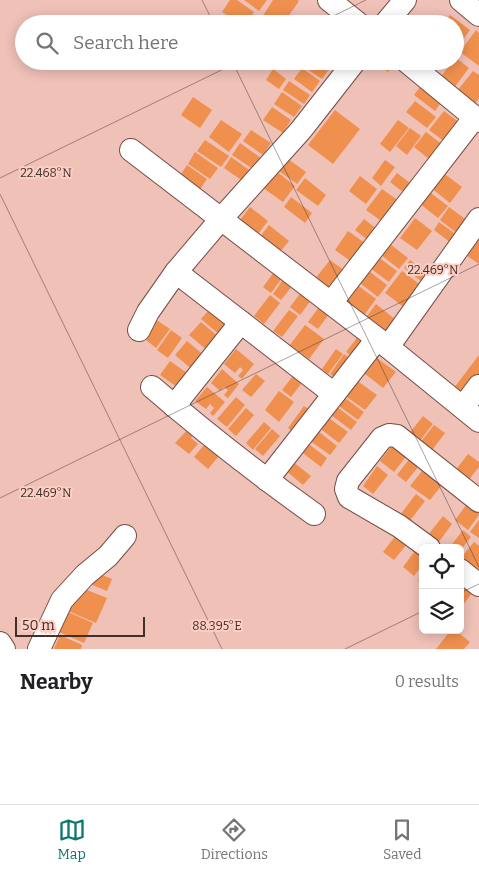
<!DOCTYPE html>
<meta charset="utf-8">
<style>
body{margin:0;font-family:Bitter,serif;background:#f6f6f6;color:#202124}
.controls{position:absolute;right:15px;bottom:15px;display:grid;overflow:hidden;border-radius:8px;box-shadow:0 2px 12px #0003}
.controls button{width:45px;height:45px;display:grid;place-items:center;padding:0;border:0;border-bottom:1px solid #e0e0e0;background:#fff;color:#202124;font:25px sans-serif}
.scale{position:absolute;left:15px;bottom:12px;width:130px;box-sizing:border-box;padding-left:5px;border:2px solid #412f2b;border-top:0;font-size:14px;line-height:18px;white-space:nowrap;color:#412f2b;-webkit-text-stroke:4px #fdcec4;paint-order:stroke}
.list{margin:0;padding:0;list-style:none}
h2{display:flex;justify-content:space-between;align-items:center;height:65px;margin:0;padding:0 20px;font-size:21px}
h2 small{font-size:16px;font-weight:400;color:#757577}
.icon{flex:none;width:28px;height:28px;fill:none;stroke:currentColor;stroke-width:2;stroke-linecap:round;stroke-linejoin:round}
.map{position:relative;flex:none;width:479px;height:649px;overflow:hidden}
.search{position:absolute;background:#fff;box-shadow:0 2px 12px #0003;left:15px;right:15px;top:15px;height:55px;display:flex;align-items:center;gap:12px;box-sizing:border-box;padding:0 18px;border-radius:28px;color:#757577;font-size:19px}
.sheet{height:155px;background:#fff}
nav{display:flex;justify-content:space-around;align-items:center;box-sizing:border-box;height:70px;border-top:1px solid #e0e0e0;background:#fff;font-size:14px;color:#757577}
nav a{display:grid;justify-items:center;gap:2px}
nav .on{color:#0f766e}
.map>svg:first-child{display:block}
.building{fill:#f0904f}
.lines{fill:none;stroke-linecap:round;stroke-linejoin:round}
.minor-casing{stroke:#744d44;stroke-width:24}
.minor{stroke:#fff;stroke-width:22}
.ticks{fill:none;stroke:#412f2b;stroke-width:1;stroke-opacity:0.45}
.ticks-label{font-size:12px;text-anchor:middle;fill:#412f2b;stroke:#fdcec4;stroke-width:4;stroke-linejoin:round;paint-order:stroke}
</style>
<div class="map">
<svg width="479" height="649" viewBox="0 0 479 649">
<rect width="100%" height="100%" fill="#efc1b7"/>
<g class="building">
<polygon points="230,0 237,0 254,12 246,24 240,24 222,12"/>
<polygon points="244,0 267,0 259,11"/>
<polygon points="273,0 297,0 299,1 283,24 272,24 262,17"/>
<polygon points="450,15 470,30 457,48 455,47 455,24 443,24"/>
<polygon points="476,30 479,33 479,66 460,52"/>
<polygon points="455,57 469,68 454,88 440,78 453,61 455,61"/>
<polygon points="284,61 300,61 295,69"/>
<polygon points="308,61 335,61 322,79 304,67"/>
<polygon points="373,61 395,61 388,72"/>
<polygon points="421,61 435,61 429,70"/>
<polygon points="302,68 320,81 312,92 294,79"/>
<polygon points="273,69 286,79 279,89 266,80"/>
<polygon points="473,71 479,75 479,98 475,104 457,91"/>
<polygon points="289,81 310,95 304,104 283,90"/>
<polygon points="422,84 443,100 435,111 414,95"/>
<polygon points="282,92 302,106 294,117 274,104"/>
<polygon points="193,97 212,110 200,128 181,115"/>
<polygon points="415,101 436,117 427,128 406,112"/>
<polygon points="272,107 291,120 283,133 263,120"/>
<polygon points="335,110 360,129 333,164 308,145"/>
<polygon points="444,111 464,126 449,145 429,130"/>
<polygon points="221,120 242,134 229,152 209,137"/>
<polygon points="398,120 409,128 390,152 380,144"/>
<polygon points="410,128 421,136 407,155 396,146"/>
<polygon points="251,130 271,143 263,155 243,141"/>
<polygon points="426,132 447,148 435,164 414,147"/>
<polygon points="205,140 229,156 221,167 197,151"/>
<polygon points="240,143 261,158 253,169 232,155"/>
<polygon points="195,152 218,168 210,179 188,164"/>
<polygon points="231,157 252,172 244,182 224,168"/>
<polygon points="288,159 306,172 297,184 279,171"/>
<polygon points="385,160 395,167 381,186 372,178"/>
<polygon points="187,165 207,179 199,191 179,177"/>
<polygon points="276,171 295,186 283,202 263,188"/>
<polygon points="442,172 462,187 450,203 430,187"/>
<polygon points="397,173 414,186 407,195 390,182"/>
<polygon points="360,176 377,189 366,204 349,191"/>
<polygon points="305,178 326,195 318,206 296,190"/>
<polygon points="382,189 400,202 384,223 366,210"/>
<polygon points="428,191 448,206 438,218 419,203"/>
<polygon points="291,197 312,213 305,223 284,207"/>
<polygon points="250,207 268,221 258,234 240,220"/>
<polygon points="449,207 472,224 462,237 440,220"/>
<polygon points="415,218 432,231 417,250 400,238"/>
<polygon points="364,219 382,233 373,244 355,230"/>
<polygon points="439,222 461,238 455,246 434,230"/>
<polygon points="269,225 289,241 279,253 259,238"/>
<polygon points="348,231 369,246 356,265 335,250"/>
<polygon points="479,237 479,264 463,253"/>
<polygon points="385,240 408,258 399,269 376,251"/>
<polygon points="374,254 397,271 389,282 366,265"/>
<polygon points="330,260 349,274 335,293 315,279"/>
<polygon points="410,260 432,276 425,284 404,268"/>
<polygon points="277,268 285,274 271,293 263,287"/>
<polygon points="365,268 387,285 378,297 356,280"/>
<polygon points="402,271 422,286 405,308 385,293"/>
<polygon points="287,274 296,281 281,300 273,294"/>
<polygon points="356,284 376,299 362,318 342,303"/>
<polygon points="305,287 315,295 300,315 290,307"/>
<polygon points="270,295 280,303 264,324 254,316"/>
<polygon points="215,303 234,319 220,335 201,319"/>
<polygon points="322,303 332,310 318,329 308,322"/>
<polygon points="376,304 396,320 384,335 364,320"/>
<polygon points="289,310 298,316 282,337 273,331"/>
<polygon points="155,319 170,329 156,348 142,337"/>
<polygon points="201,322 220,338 208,351 189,335"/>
<polygon points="305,325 324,339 309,359 290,345"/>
<polygon points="171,330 182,338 168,358 157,350"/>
<polygon points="359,335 369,342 356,359 346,352"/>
<polygon points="187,341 206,357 194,371 175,355"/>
<polygon points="236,349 254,364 242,379 238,376 243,370 240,367 235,373 224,364"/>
<polygon points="336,349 343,354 328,374 322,369"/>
<polygon points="344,354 354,362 340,381 330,374"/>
<polygon points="479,355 479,375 464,395 454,388"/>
<polygon points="377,358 396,372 383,388 365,374"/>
<polygon points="170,361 190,375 180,389 160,375"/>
<polygon points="299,368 308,375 291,397 282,390"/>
<polygon points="222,369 239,384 228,398 224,395 228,390 224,387 220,391 211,383"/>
<polygon points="256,374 265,381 251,397 242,390"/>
<polygon points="356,380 377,395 365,410 344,395"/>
<polygon points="207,387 225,402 213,416 210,413 214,408 210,404 206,409 195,401"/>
<polygon points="279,391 294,402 279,422 265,410"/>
<polygon points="341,395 364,412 358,420 335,403"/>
<polygon points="236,397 245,405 227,427 217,419"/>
<polygon points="333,404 357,422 351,430 327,412"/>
<polygon points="304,406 313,412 297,435 288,428"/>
<polygon points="246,408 254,415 236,436 228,429"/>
<polygon points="326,416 348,432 339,443 318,427"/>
<polygon points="423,416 433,424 418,443 408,435"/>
<polygon points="264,422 271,428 253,450 246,443"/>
<polygon points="434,425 445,433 430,453 419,444"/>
<polygon points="191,426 196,431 191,438 198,444 189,454 175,443"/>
<polygon points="314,428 337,446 330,455 306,438"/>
<polygon points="272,429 280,436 263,456 255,449"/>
<polygon points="209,439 223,451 208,469 194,457"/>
<polygon points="306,442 327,458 321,467 299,450"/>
<polygon points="394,443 408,454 394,472 380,461"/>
<polygon points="413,454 422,462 406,482 397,475"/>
<polygon points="468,454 479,462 479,467 468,481 455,471"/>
<polygon points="293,462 311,476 303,485 285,470"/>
<polygon points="377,466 388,475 373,494 363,486"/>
<polygon points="426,466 445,481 430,500 410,486"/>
<polygon points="416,494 425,501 409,522 400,515"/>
<polygon points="470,500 479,507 479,515 468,530 455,520"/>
<polygon points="443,516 452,524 438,543 428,535"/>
<polygon points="479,520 479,538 470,532"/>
<polygon points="400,530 411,539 394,560 383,552"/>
<polygon points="463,530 471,537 460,551 460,548 449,548"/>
<polygon points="474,542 479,546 479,568 475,573 460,559"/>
<polygon points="420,544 423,548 423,564 414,576 403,567"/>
<polygon points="95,572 112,579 107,591 90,584"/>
<polygon points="423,575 423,585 418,581"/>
<polygon points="465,581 475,589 460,609 460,587"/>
<polygon points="77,586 107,598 96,623 66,610"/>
<polygon points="66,611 93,623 84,643 57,631"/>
<polygon points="451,630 455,630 470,642 464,649 436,649"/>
<polygon points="60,635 82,645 81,649 54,649"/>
</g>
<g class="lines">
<defs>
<g id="minor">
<polyline points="329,0 359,24"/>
<polyline points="461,0 479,15"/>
<polyline points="385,24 405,0"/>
<polyline points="406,61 479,121"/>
<polyline points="131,150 388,347 479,421"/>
<polyline points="176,272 334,394"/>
<polyline points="331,303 475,117"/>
<polyline points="139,330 148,312 176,272 221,219 301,130 355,61"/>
<polyline points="388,347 479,219"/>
<path d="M152,387C204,432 258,474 314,514"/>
<polyline points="174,406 241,322"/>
<polyline points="463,407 479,386"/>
<polyline points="267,480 377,339"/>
<polyline points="429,548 399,526 349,497 346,489 348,481 382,438 389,435 397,436 479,501"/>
<polyline points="460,570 479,585"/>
<polyline points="0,643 4,649"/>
<polyline points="39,649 62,600 85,575 108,556 125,536"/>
</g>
</defs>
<use href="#minor" class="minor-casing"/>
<use href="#minor" class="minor"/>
</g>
<path class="ticks" d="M202,0L214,24M317,24L366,0M232,61L479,567M0,178L240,61M0,194L222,649M0,498L479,264M460,593L479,584M345,649L423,611"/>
<g class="ticks-label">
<text x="46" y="177">22.468°N</text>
<text x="433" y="274">22.469°N</text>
<text x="46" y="497">22.469°N</text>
<text x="217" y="630">88.395°E</text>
</g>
</svg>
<div class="controls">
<button><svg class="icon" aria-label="locate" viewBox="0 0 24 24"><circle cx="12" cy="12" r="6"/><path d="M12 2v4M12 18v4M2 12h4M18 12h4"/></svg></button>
<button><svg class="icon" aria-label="layers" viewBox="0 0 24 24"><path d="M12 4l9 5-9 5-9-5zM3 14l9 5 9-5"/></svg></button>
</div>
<div class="scale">50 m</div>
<div class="search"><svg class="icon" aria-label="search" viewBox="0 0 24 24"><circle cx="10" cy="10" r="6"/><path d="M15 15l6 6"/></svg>Search here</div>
</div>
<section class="sheet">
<h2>Nearby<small>0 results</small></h2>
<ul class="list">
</ul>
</section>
<nav>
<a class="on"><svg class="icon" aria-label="map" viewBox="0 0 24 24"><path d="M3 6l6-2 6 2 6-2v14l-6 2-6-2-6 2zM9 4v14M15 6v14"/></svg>Map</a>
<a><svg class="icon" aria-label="directions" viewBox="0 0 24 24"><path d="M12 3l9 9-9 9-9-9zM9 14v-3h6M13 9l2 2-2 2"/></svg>Directions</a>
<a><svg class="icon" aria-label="saved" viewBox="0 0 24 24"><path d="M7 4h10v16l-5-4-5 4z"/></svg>Saved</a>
</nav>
